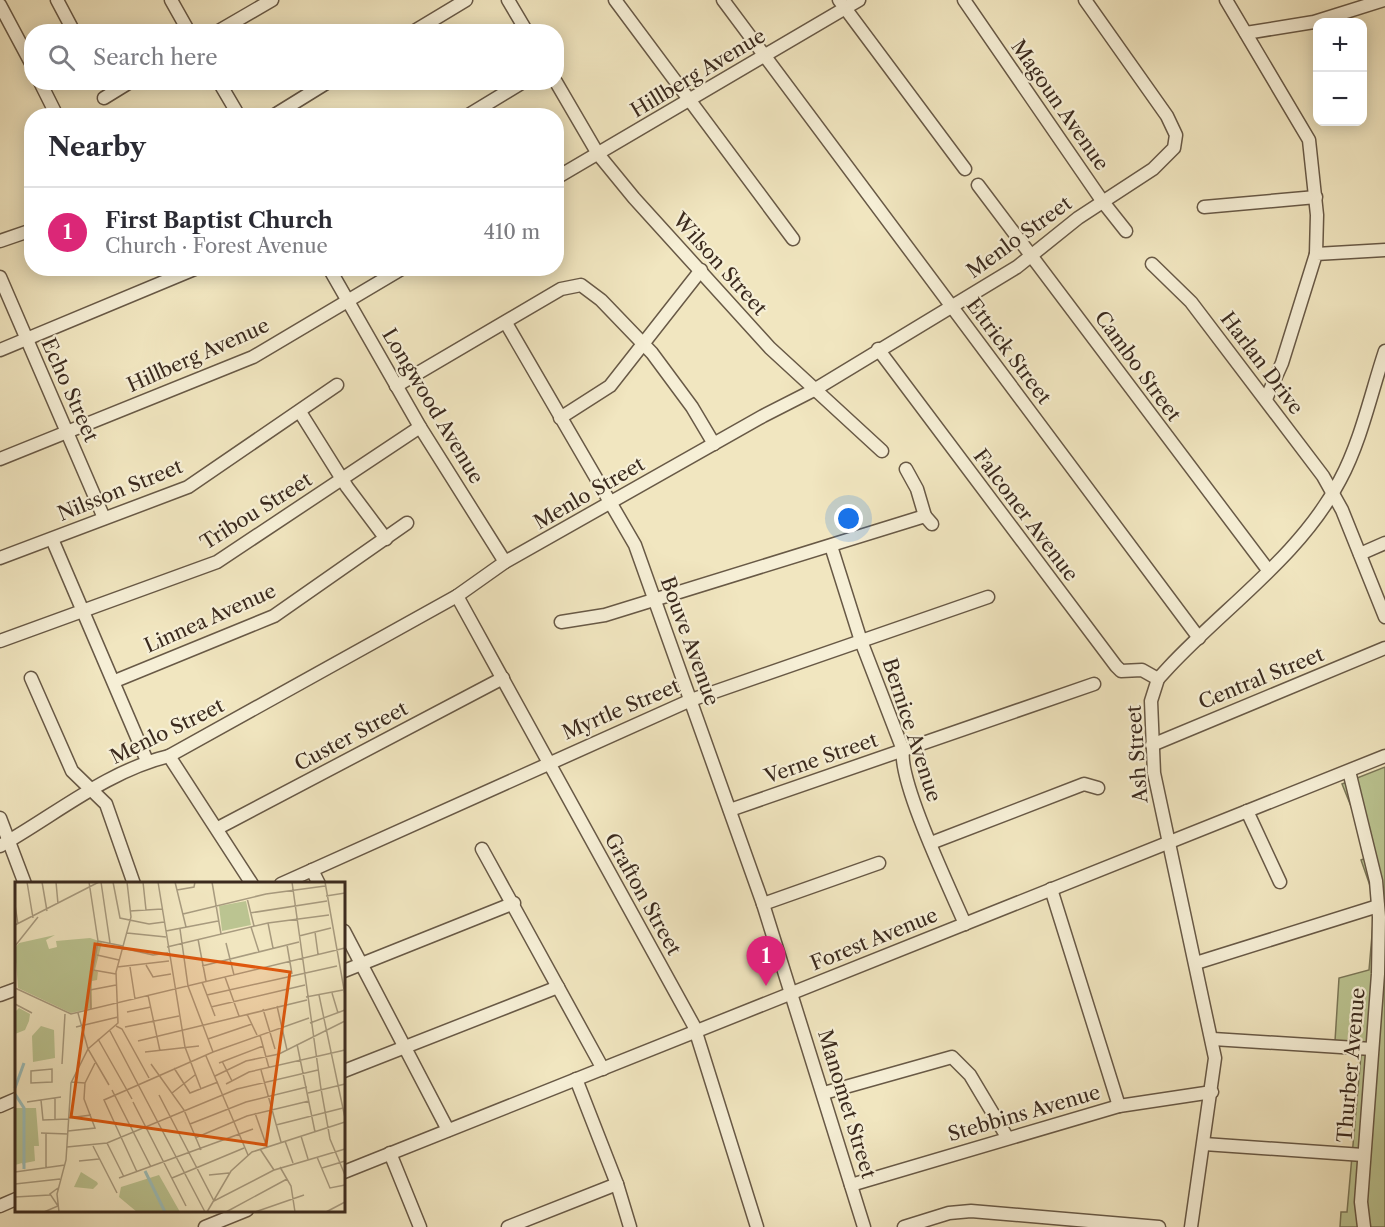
<!DOCTYPE html>
<meta charset="utf-8">
<style>
body{margin:0;font-family:"Libre Caslon Text",serif;background:#f2f2f3;color:#2b2b33}
.controls{position:absolute;right:18px;top:18px;display:grid;overflow:hidden;border-radius:12px;box-shadow:0 3px 15px #0003}
.controls button{width:54px;height:54px;display:grid;place-items:center;padding:0;border:0;border-bottom:2px solid #e1e1e2;background:#fff;color:#2b2b33;font:30px sans-serif}
.you{position:absolute;left:849px;top:519px;width:21px;height:21px;margin:-15px;border:4px solid #fff;border-radius:50%;background:#1a73e8;box-shadow:0 0 0 9px #1a73e833}
.badge{display:grid;place-items:center;width:39px;height:39px;border-radius:50%;background:#db2777;color:#fff;font-size:20px;font-weight:700}
.pin{position:absolute;translate:-50% -50px;filter:drop-shadow(0 2px 3px #0008)}
.pin::after{content:'';position:absolute;top:32px;width:21px;height:18px;background:inherit;clip-path:polygon(0 0,100% 0,50% 100%)}
.list{margin:0;padding:0;list-style:none}
h2{display:flex;justify-content:space-between;align-items:center;height:78px;margin:0;padding:0 24px;font-size:26px}
h2 small{font-size:20px;font-weight:400;color:#7c7c81}
.list li{display:grid;grid-template-columns:39px 1fr auto;gap:18px;align-items:center;box-sizing:border-box;height:90px;padding:0 24px;border-top:2px solid #e1e1e2}
.list b{display:block;font-size:22px;white-space:nowrap}
.list p{margin:0;font-size:20px;white-space:nowrap;color:#7c7c81}
.list em{font-size:20px;font-style:normal;color:#7c7c81}
.icon{flex:none;width:33px;height:33px;fill:none;stroke:currentColor;stroke-width:2;stroke-linecap:round;stroke-linejoin:round}
.map{position:relative;flex:none;width:1385px;height:1227px;overflow:hidden}
.search{position:absolute;background:#fff;box-shadow:0 3px 15px #0003;left:24px;top:24px;width:540px;height:66px;display:flex;align-items:center;gap:15px;box-sizing:border-box;padding:0 21px;border-radius:24px;color:#7c7c81;font-size:22px}
.panel{position:absolute;background:#fff;box-shadow:0 3px 15px #0003;left:24px;top:108px;width:540px;height:168px;border-radius:24px}
.map>svg:first-child{display:block}
.green{fill:#bbc491;stroke:#7b7758;stroke-width:1.5}
.lines{fill:none;stroke-linecap:round;stroke-linejoin:round}
.minor-casing{stroke:#685946;stroke-width:15}
.minor{stroke:#f6efd6;stroke-width:12}
.labels{text-anchor:middle;dominant-baseline:central;stroke-width:4.5;stroke-linejoin:round;paint-order:stroke}
.street-label{font-size:20px;fill:#3b2a1e;stroke:#f6efd6}
.inset-river{fill:none;stroke:#9cbeba;stroke-width:3}
.inset-road{fill:none;stroke:#a89b7f;stroke-width:1.5}
.view{fill:#df570d;fill-opacity:0.15;stroke:#df570d;stroke-width:3}
.inset-edge{fill:none;stroke:#3b2a1e;stroke-width:3}
</style>
<div class="map">
<svg width="1385" height="1227" viewBox="0 0 1385 1227">
<rect width="100%" height="100%" fill="#f1e6c0"/>
<filter id="stains"><feTurbulence type="fractalNoise" baseFrequency=".00333" numOctaves="4"/><feColorMatrix values="0 0 0 0 .2 0 0 0 0 .09 0 0 0 0 .02 0 0 0 .5 -.17"/></filter>
<radialGradient id="worn" r=".72"><stop offset=".6" stop-color="#630" stop-opacity="0"/><stop offset="1" stop-color="#630" stop-opacity=".3"/></radialGradient>
<polygon class="green" points="1385,767 1385,1227 1340,1227 1341,1212 1347,1212 1362,1044 1335,1041 1339,978 1369,970 1375,900 1361,860 1371,856 1342,784"/>
<g class="lines">
<defs>
<g id="minor">
<polyline points="57,0 74,32"/>
<polyline points="171,0 189,32"/>
<polyline points="508,0 527,32"/>
<polyline points="615,0 793,239"/>
<polyline points="723,0 1199,638"/>
<polyline points="839,0 965,169"/>
<polyline points="964,0 1103,202 1126,231"/>
<polyline points="1226,0 1309,140 1317,215 1316,254"/>
<polyline points="0,5 32,65"/>
<polyline points="217,32 272,0"/>
<polyline points="413,32 466,0"/>
<polyline points="1246,33 1314,22 1384,0"/>
<polyline points="40,82 57,116"/>
<polyline points="219,82 239,116"/>
<polyline points="556,82 598,154 634,198 770,348 882,451"/>
<polyline points="104,98 130,82"/>
<polyline points="273,116 328,82"/>
<polyline points="467,116 523,82"/>
<polyline points="556,178 859,0"/>
<polyline points="978,185 1268,570"/>
<polyline points="1204,207 1316,197"/>
<polyline points="0,241 32,230"/>
<polyline points="1152,264 1191,302 1323,476 1342,510 1385,617"/>
<polyline points="329,268 420,427 505,562"/>
<polyline points="0,277 104,518"/>
<polyline points="506,323 635,545 763,904 864,1227"/>
<polyline points="878,349 1116,666 1121,671 1142,670 1158,679"/>
<polyline points="0,350 197,268"/>
<polyline points="396,386 561,289 581,285 601,300 652,353 692,407 714,444"/>
<polyline points="1266,399 1282,363 1316,254 1385,250"/>
<polyline points="300,412 347,487 386,539"/>
<polyline points="560,418 610,386 701,270"/>
<polyline points="0,459 253,357 403,268"/>
<polyline points="906,469 917,489 925,516"/>
<polyline points="52,539 147,761"/>
<path d="M831,546L861,641L903,750C898,781 950,889 965,924"/>
<polyline points="1360,554 1385,543"/>
<polyline points="0,558 188,487 337,385"/>
<polyline points="457,596 694,1026 757,1227"/>
<polyline points="561,622 605,615 925,516 932,524"/>
<polyline points="0,641 217,562 420,427"/>
<polyline points="31,678 72,771 106,804 134,884"/>
<polyline points="115,681 274,616 407,523"/>
<polyline points="1152,745 1385,648"/>
<polyline points="169,756 252,884"/>
<polyline points="1349,771 1376,881 1379,917 1378,974 1361,1202 1364,1227"/>
<polyline points="730,810 1094,684"/>
<polyline points="1247,811 1280,882"/>
<polyline points="0,818 25,884"/>
<polyline points="218,828 503,678"/>
<polyline points="931,843 1084,784 1098,788"/>
<path d="M0,846C55,815 107,771 169,756L457,596L505,562L763,416L814,390L1017,267L1078,218L1153,169L1174,148L1176,135L1167,116L1085,0"/>
<polyline points="482,849 603,1069"/>
<polyline points="312,870 319,884"/>
<polyline points="281,884 691,700 988,597"/>
<polyline points="1051,889 1119,1106"/>
<polyline points="763,904 879,863"/>
<polyline points="344,931 448,1130"/>
<polyline points="1196,963 1378,906"/>
<polyline points="344,971 514,903"/>
<polyline points="0,995 16,989"/>
<polyline points="1213,1039 1372,1049"/>
<polyline points="344,1071 558,987"/>
<polyline points="576,1079 617,1184 630,1227"/>
<polyline points="824,1093 952,1057 970,1075 1007,1137"/>
<polyline points="0,1106 16,1099"/>
<polyline points="1204,1144 1363,1155"/>
<polyline points="390,1153 420,1227"/>
<polyline points="344,1172 1385,756"/>
<polyline points="851,1185 1119,1106 1212,1092"/>
<polyline points="0,1206 16,1199"/>
<polyline points="205,1227 247,1210"/>
<polyline points="508,1227 617,1184"/>
<polyline points="904,1227 949,1213 971,1211 1159,1227"/>
<path d="M1191,1227L1215,1058L1154,773L1151,701L1158,679L1169,667C1226,606 1301,555 1340,480C1361,441 1371,393 1385,351"/>
</g>
</defs>
<use href="#minor" class="minor-casing"/>
<use href="#minor" class="minor"/>
</g>
<g class="labels">
<g class="street-label">
<text transform="translate(698 73) rotate(-31)">Hillberg Avenue</text>
<text transform="translate(1060 105) rotate(55)">Magoun Avenue</text>
<text transform="translate(1019 237) rotate(-36)">Menlo Street</text>
<text transform="translate(720 264) rotate(48)">Wilson Street</text>
<text transform="translate(1009 351) rotate(53)">Ettrick Street</text>
<text transform="translate(198 355) rotate(-24)">Hillberg Avenue</text>
<text transform="translate(1262 363) rotate(53)">Harlan Drive</text>
<text transform="translate(1138 366) rotate(54)">Cambo Street</text>
<text transform="translate(70 390) rotate(66)">Echo Street</text>
<text transform="translate(433 406) rotate(59)">Longwood Avenue</text>
<text transform="translate(120 490) rotate(-22)">Nilsson Street</text>
<text transform="translate(589 493) rotate(-30)">Menlo Street</text>
<text transform="translate(256 511) rotate(-32)">Tribou Street</text>
<text transform="translate(1026 515) rotate(53)">Falconer Avenue</text>
<text transform="translate(210 618) rotate(-24)">Linnea Avenue</text>
<text transform="translate(690 641) rotate(70)">Bouve Avenue</text>
<text transform="translate(1261 678) rotate(-22)">Central Street</text>
<text transform="translate(621 709) rotate(-23)">Myrtle Street</text>
<text transform="translate(912 730) rotate(72)">Bernice Avenue</text>
<text transform="translate(167 731) rotate(-26)">Menlo Street</text>
<text transform="translate(351 736) rotate(-28)">Custer Street</text>
<text transform="translate(1137 754) rotate(-94)">Ash Street</text>
<text transform="translate(821 758) rotate(-19)">Verne Street</text>
<text transform="translate(643 894) rotate(61)">Grafton Street</text>
<text transform="translate(874 939) rotate(-22)">Forest Avenue</text>
<text transform="translate(1351 1065) rotate(-85)">Thurber Avenue</text>
<text transform="translate(847 1104) rotate(73)">Manomet Street</text>
<text transform="translate(1024 1113) rotate(-16)">Stebbins Avenue</text>
</g>
</g>
<g transform="translate(15 882)">
<rect width="330" height="330" fill="#f1e6c0"/>
<path d="M231,19L236,43L207,49L204,24ZM40,53L31,58L34,67L42,65L41,59L75,56L87,60L80,88L83,90L82,98L77,99V126L56,131L3,106L0,66L4,61ZM4,126L15,132L14,139L10,148L0,152V130ZM26,144L39,148L40,176L18,180L17,154ZM0,226H21L24,264H19L20,279L10,281V288L7,281L0,283ZM66,290L82,300L83,302L78,307L59,305ZM144,293L165,330H122L104,315L106,305Z" fill="#bbc491"/>
<path class="inset-river" d="M0,206L9,181M0,212L9,226V287M130,289L150,330"/>
<path class="inset-road" d="M12,0L18,36M27,0L32,29M41,0L43,22M74,0L83,59L75,106L76,127M86,0L95,61M98,0L105,36L134,42L149,40M128,0L131,28M143,0L170,165L186,207M160,0L171,45M197,0L206,52M277,0L306,207L315,257L330,293M310,0L330,113M162,8L179,5L180,0M311,14L330,11M232,16L239,44M0,23L3,42M115,29L147,27M235,31L312,19M168,32L251,12L310,4M253,41L258,66M0,43L84,0M236,45L244,70M165,47L173,104L198,170M151,49L203,39M300,50L303,72M112,51L151,55M284,54L316,46M183,57L191,99M83,59L108,64M211,61L219,93M272,63L277,92M0,64L23,35M152,65L253,41L314,33M107,66L138,73L153,71M82,73L104,78M131,83L138,95L156,92M187,84L284,60M102,85L154,79M115,85L120,117M78,88L101,92M210,95L224,134M187,100L200,134M0,106L56,132L330,66M75,108L101,103M317,111L323,131M133,113L145,169M192,113L322,84M304,113L330,236M291,115L328,108M0,122L17,131M262,124L272,168M196,125L290,103M248,127L260,167M112,130L136,125M63,131L73,167L94,203M232,132L242,153M295,141L330,128M101,144L107,147L134,196M61,145L103,135M110,145L164,134M95,149L190,330M245,153L254,186M83,157L117,217M193,157L237,142M123,159L292,118M282,162L300,250M130,170L184,164M191,174L233,273M207,179L217,199M204,181L248,164M47,182L50,132M136,182L169,228L186,268M159,186L175,211L203,200M37,187V200L16,201V189ZM246,188L266,260M200,194L231,179L264,172L330,139M56,200L70,201L80,181M211,202L234,190L330,168M97,208L136,285M157,211L180,193M293,211L330,202M144,213L199,319L259,288M26,218L28,238L53,237M12,220L46,215M118,220L171,324M240,231L252,265M53,236L76,233M40,238V216M175,242L231,220L292,205M261,243L328,226M53,249L80,246L69,217L70,201M26,251L53,252M31,251V286M286,254L293,277M180,256L232,234L294,219M270,259L278,281M92,261L109,295M78,264L102,311M52,265L92,261L222,207L303,188M245,267L259,288L330,267M302,275L315,306L330,303M64,279L84,277M265,285L276,304L280,330M307,286L330,279M0,290L50,283M122,290L89,218L198,170L294,136M194,293L214,291M104,296L238,247M157,296L229,266M0,302L45,297M0,315L35,313M29,330L43,324L35,312L43,306M44,330L42,312L51,278L56,201L73,167L103,141L101,90L116,35L112,0M192,330L216,289L237,270L330,240M211,330L272,297M240,330L289,313M311,330L330,320"/>
<path class="view" d="M80,62L275,90L251,263L56,235Z"/>
<rect width="330" height="330" class="inset-edge"/>
</g>
<rect width="100%" height="100%" filter="url(#stains)"/>
<rect width="100%" height="100%" fill="url(#worn)"/>
</svg>
<div class="controls">
<button>+</button>
<button>−</button>
</div>
<div class="you"></div>
<div class="pin badge" style="left:766px;top:986px">1</div>
<div class="search"><svg class="icon" aria-label="search" viewBox="0 0 24 24"><circle cx="10" cy="10" r="6"/><path d="M15 15l6 6"/></svg>Search here</div>
<section class="panel">
<h2>Nearby<small></small></h2>
<ul class="list">
<li><span class="badge">1</span><div><b>First Baptist Church</b><p>Church · Forest Avenue</p></div><em>410 m</em></li>
</ul>
</section>
</div>
